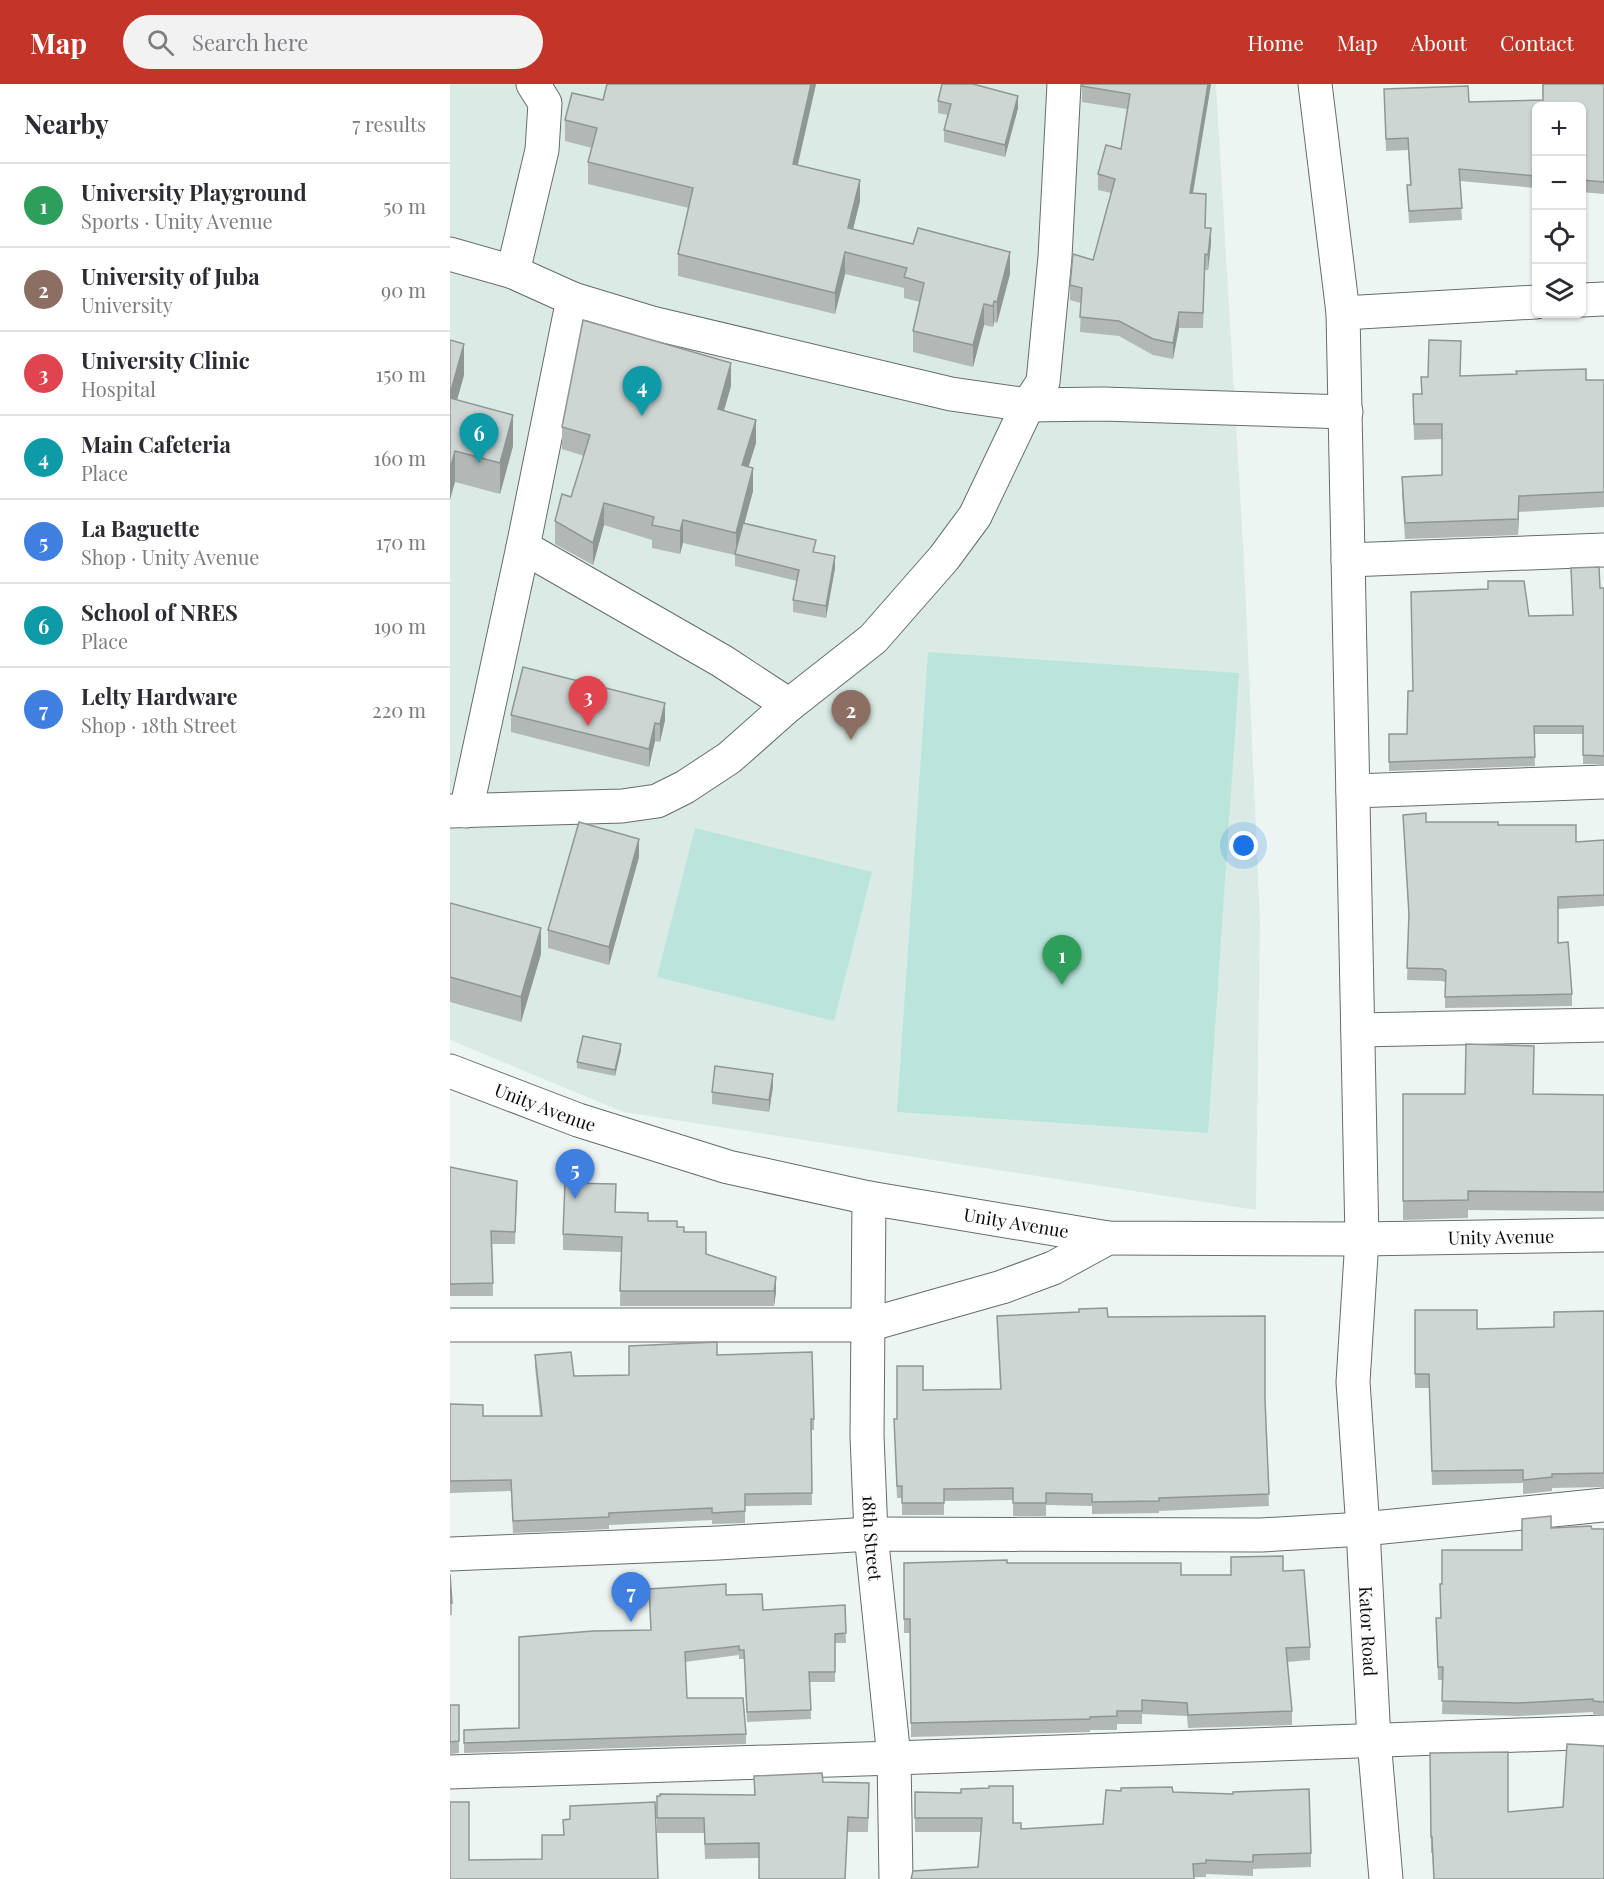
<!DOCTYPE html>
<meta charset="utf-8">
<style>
body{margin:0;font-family:"Playfair Display",serif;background:#f2f2f3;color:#2b2b33}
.controls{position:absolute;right:18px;top:18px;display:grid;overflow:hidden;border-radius:9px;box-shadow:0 2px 4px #0004}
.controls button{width:54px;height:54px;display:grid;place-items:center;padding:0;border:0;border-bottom:2px solid #e1e1e2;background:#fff;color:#2b2b33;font:30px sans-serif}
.you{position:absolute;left:794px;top:762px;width:21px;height:21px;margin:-15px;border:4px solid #fff;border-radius:50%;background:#1a73e8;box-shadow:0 0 0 9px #1a73e833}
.badge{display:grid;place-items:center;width:39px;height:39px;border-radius:50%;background:#c23528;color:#fff;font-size:20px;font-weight:700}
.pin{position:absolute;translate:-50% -50px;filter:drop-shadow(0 2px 3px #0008)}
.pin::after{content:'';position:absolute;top:32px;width:21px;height:18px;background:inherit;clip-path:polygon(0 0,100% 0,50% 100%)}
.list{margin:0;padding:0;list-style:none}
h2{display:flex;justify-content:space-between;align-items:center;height:78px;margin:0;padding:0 24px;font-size:26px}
h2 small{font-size:20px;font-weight:400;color:#7c7c81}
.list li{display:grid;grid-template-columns:39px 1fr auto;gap:18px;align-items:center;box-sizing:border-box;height:84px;padding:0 24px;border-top:2px solid #e1e1e2}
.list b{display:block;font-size:22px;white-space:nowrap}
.list p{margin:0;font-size:20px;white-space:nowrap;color:#7c7c81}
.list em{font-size:20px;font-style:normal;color:#7c7c81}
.icon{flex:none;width:33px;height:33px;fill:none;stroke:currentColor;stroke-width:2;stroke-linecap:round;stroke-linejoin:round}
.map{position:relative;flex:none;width:1154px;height:1795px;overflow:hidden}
header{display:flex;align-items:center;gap:36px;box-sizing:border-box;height:84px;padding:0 30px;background:#c23528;color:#fff}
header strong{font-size:28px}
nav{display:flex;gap:33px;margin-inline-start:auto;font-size:21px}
.search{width:420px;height:54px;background:#f2f2f3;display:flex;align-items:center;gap:15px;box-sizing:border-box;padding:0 21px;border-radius:33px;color:#7c7c81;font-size:22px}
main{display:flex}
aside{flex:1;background:#fff}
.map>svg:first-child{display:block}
.built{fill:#daebe6}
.garden{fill:#bbe5db}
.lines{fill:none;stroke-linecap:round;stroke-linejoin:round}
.minor-casing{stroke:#666d6b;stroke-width:35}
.major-casing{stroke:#666d6b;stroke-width:35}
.minor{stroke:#fff;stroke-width:33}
.major{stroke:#fff;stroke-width:33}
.wall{fill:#b1b8b6}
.shaded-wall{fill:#909694}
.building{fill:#ced6d4;stroke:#909694;stroke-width:1.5}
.labels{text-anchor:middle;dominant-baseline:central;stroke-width:4.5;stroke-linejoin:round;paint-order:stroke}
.street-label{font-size:18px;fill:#0c0e0e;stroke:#fff}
</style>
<header>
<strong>Map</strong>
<div class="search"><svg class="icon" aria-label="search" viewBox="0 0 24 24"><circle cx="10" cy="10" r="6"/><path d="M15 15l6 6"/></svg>Search here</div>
<nav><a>Home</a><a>Map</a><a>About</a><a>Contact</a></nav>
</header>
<main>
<aside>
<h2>Nearby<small>7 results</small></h2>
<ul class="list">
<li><span class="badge" style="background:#2e9e5b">1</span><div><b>University Playground</b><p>Sports · Unity Avenue</p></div><em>50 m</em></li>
<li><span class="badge" style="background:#8d6e63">2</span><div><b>University of Juba</b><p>University</p></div><em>90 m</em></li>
<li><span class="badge" style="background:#e0444e">3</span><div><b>University Clinic</b><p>Hospital</p></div><em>150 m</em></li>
<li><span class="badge" style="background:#0f9aa8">4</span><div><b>Main Cafeteria</b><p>Place</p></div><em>160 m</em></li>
<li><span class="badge" style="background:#3f7fe0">5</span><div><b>La Baguette</b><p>Shop · Unity Avenue</p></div><em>170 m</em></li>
<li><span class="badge" style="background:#0f9aa8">6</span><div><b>School of NRES</b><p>Place</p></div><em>190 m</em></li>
<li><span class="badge" style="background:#3f7fe0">7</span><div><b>Lelty Hardware</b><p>Shop · 18th Street</p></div><em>220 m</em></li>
</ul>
</aside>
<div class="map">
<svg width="1154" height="1795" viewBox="0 0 1154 1795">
<rect width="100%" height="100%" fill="#edf5f3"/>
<polygon class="built" points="0,0 766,0 794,476 810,836 806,1126 173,1028 0,956"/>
<g class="garden">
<polygon points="478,568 789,589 758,1049 447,1028"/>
<polygon points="245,744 422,788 384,937 207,893"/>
</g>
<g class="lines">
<defs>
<g id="minor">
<polyline points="865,0 893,229 912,1155"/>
<polyline points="0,170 63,188 123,215 202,239 501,310 578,321 653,320 896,328"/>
<polyline points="63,188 92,66 95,19 83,0"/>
<polyline points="1132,216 1154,215"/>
<polyline points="893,229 1086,218"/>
<polyline points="73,463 272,577 339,621 423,555 494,474 525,432 578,321 593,298 605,173 614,0"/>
<polyline points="898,476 1154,466"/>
<polyline points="903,707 1154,698"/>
<polyline points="0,727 172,722 207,717 235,703 279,674 339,621"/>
<polyline points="16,727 73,463 123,215"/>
<polyline points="908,946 1154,941"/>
<path id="s1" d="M419,1114L417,1352L421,1450L444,1674L446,1795"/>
<polyline points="0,1241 418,1241 552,1203 603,1184 658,1154"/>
<polyline points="0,1470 268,1459 421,1450 811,1451 913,1445 1154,1421"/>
<polyline points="0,1688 444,1674 1154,1648"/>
</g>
<g id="major">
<path id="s2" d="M0,987L128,1036L278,1083L419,1114L658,1154L912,1155L1154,1151"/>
<path id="s3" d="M912,1155L903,1298L913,1445L924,1656L936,1795"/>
</g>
</defs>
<use href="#minor" class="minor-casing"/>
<use href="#major" class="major-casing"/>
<use href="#minor" class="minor"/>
<use href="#major" class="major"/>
</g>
<g class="wall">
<polygon points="157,0 366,0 348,81 410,117 403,145 560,190 547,239 544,238 543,243 534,241 523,283 463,268 463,247 470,218 454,214 454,204 395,190 385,230 228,192 228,170 239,124 138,100 138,78 142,64 115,57 115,36 153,16"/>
<polygon points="632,0 761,0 743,110 761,160 758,186 755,186 753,244 729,244 723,275 703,271 669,252 630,248 631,219 620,216 620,201 643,176 661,109 648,106 648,90 671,65 677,25 632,18"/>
<polygon points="1092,0 1154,0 1154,110 1131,108 1131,22 1086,22 1086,104 1010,97 1012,136 959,139 957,101 960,101 958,66 936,67 934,5 1019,18 1093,16"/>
<polygon points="488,17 568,24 555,73 494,58 494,46 498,31 488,29"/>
<polygon points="0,256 14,291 7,316 63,362 50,410 5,398"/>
<polygon points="1010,292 1136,296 1154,296 1154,423 1069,428 1068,451 955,455 952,409 952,393 992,391 992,355 964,356 963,310 971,310 978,293"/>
<polygon points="281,302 274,326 306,359 298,383 303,407 294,440 366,469 385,484 376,534 343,528 343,516 347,497 285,482 285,471 233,459 230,470 202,464 202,456 154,441 143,481 105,460 105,437 121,413 134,372 112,365 112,343"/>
<polygon points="1150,504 1154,504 1154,680 1133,680 1133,650 1084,650 1085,682 939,687 939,650 957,650 962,607 1079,532 1122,531"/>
<polygon points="61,631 215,636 210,658 205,657 199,683 61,648"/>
<polygon points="953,731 976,738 1048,741 1126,758 1154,756 1154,822 1108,825 1108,859 1122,910 1122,922 995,924 995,898 992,897 957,896 959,837"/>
<polygon points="189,773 159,881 98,864 98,846"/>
<polygon points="0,819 91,870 71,938 0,918"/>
<polygon points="171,966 165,992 127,984 127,978"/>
<polygon points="323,1002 319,1028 262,1020 262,1008"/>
<polygon points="953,1010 1154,1011 1154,1127 1018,1126 1018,1134 953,1136"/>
<polygon points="0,1083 67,1109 65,1160 42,1160 43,1212 0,1212"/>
<polygon points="166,1128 198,1137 227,1143 234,1148 256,1170 326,1208 324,1222 170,1222 171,1168 113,1166 113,1150"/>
<polygon points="965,1226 1027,1245 1104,1243 1154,1227 1154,1403 1102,1404 1102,1407 1073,1410 1073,1399 982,1401 979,1304 965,1304"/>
<polygon points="547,1232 658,1233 815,1316 819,1422 709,1427 709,1429 642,1430 642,1422 596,1421 596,1432 563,1432 563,1416 494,1417 494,1431 452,1431 452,1414 447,1414 444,1335 447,1335 473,1306 550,1305"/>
<polygon points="85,1271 124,1292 179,1291 267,1271 364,1335 364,1346 361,1346 362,1421 295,1422 295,1439 262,1440 262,1436 159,1441 159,1445 63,1449 61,1407 0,1409 0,1320 33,1332 90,1332 85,1283"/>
<polygon points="1101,1444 1154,1445 1154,1631 1143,1630 1143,1628 1069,1632 992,1630 993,1596 988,1596 986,1534 991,1534 992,1500 1072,1466"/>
<polygon points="454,1479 557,1479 731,1491 781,1491 833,1487 860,1563 860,1576 837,1578 842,1627 842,1641 738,1644 737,1632 692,1630 692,1640 667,1640 667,1646 640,1646 640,1648 461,1653 460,1549 454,1549"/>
<polygon points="0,1490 2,1519 2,1531 0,1531"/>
<polygon points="276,1511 313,1526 395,1521 396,1559 385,1559 385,1598 360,1598 361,1635 297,1638 294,1575 289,1575 289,1571 235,1578 237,1614 296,1650 296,1660 14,1669 14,1646 69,1644 201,1546"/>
<polygon points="0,1621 9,1621 9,1669 0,1670"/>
<polygon points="980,1669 1058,1728 1113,1723 1154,1795 984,1795 982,1769 981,1769"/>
<polygon points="304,1692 373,1698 419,1714 418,1748 398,1748 309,1774 255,1775 254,1749 207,1749 207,1712 304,1711"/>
<polygon points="671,1707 723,1708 861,1769 861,1783 803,1785 803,1792 756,1790 756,1793 744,1793 528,1783 531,1748 465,1748 465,1708 563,1739 571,1745 653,1740"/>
</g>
<g class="shaded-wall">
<polygon points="361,0 366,0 343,101 343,80"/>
<polygon points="758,0 761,0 740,125 740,109"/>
<polygon points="568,12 568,24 555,73 555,61"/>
<polygon points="410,96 410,117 398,165 398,144"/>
<polygon points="761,144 761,160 758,186 758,171"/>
<polygon points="395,168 395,190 385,230 385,209"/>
<polygon points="560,168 560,190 547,239 547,218"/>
<polygon points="544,217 544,238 543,243 543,222"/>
<polygon points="534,220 534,241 523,283 523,261"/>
<polygon points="729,228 729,244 723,275 723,259"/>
<polygon points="14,260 14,291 0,341 0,310"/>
<polygon points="281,279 281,302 268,347 268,325"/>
<polygon points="63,331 63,362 50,410 50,379"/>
<polygon points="306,336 306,359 292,404 292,381"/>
<polygon points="5,367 5,398 0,416 0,385"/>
<polygon points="303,384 303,407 286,471 286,449"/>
<polygon points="1069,412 1069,428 1068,451 1068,435"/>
<polygon points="154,419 154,441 143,481 143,459"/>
<polygon points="233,436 233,459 230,470 230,447"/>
<polygon points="385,472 385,484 376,534 376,522"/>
<polygon points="215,619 215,636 210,658 210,640"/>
<polygon points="205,639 205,657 199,683 199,665"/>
<polygon points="189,755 189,773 159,881 159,863"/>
<polygon points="91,844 91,870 71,938 71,913"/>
<polygon points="171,960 171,966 165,992 165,986"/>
<polygon points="323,990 323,1002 319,1028 319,1016"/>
<polygon points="326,1193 326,1208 324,1222 324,1207"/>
</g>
<g class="building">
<polygon points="157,0 361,0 343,80 410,96 398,144 463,160 468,144 560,168 547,218 544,217 543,222 534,220 523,261 463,247 474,199 454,193 457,184 395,168 385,209 228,170 243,104 138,78 147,44 115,36 122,9 153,16"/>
<polygon points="492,0 523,0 568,12 555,61 494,46 501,20 488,17"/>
<polygon points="632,0 758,0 740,109 756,110 755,144 761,144 758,171 755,170 753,229 729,228 723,259 703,255 669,237 630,233 632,204 620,201 623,170 643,176 665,95 648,90 656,61 671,65 680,10 632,2"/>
<polygon points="1093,0 1154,0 1154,98 1131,96 1131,22 1086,22 1086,92 1009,85 1012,124 959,127 957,101 961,101 958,54 936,55 934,5 1018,2 1019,18 1093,16"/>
<polygon points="133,236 281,279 268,325 306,336 292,381 303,384 286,449 233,436 230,447 202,441 204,433 154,419 143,459 105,437 112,410 121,413 140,351 112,343"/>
<polygon points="0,256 14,260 0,310"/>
<polygon points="979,256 1011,257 1010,292 1067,290 1066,287 1136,285 1136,296 1154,296 1154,408 1069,412 1068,435 955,439 952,393 992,391 992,340 964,340 963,310 972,310 971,293 978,293"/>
<polygon points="0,314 63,331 50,379 5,367 0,385"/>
<polygon points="293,439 366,456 363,468 385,472 376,522 343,516 349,486 285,470"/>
<polygon points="1149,483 1150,504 1154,504 1154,672 1133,671 1133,642 1084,642 1085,673 939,678 939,650 957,650 958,607 963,607 961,508 1038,505 1038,497 1074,497 1079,532 1123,531 1121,484"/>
<polygon points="73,583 215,619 210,640 205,639 199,665 61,631"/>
<polygon points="976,729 976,738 1048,738 1048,741 1126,741 1126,758 1154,756 1154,811 1108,813 1108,859 1118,858 1122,910 995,913 996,887 992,885 957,884 959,830 953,731"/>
<polygon points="129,738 189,755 159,863 98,846"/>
<polygon points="0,819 91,844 71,913 0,893"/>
<polygon points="133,952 171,960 165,986 127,978"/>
<polygon points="1016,960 1084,962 1083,1010 1154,1011 1154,1108 1018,1107 1018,1116 953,1117 953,1010 1015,1010"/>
<polygon points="265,982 323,990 319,1016 262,1008"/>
<polygon points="0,1083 67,1097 65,1148 41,1147 43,1199 0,1200"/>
<polygon points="115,1099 166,1100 165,1128 198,1129 198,1137 227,1137 227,1143 234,1143 234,1148 256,1148 256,1170 326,1193 324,1207 170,1207 172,1153 113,1150"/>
<polygon points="657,1224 658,1233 815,1232 815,1316 819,1410 709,1414 709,1417 642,1418 642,1410 596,1409 596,1419 563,1419 563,1404 494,1405 494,1419 452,1419 452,1402 447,1402 444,1335 447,1335 447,1282 473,1282 473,1306 551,1305 547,1232 629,1228 629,1225"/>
<polygon points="965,1226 1027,1226 1027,1245 1104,1243 1104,1228 1154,1227 1154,1389 1102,1390 1102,1393 1073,1396 1073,1386 982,1387 979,1290 965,1290"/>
<polygon points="267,1258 267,1271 362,1268 364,1335 361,1335 362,1409 295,1410 295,1427 262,1429 262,1424 159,1429 159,1433 63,1437 61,1396 0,1397 0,1320 33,1321 33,1332 92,1332 85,1271 121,1268 124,1292 179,1291 179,1262"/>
<polygon points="1101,1432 1101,1444 1141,1442 1142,1445 1154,1445 1154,1618 1143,1617 1143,1615 1069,1619 992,1617 993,1583 988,1583 986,1534 991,1534 990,1500 992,1500 992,1466 1072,1466 1072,1435"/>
<polygon points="833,1472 833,1487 854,1486 860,1563 836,1564 842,1627 738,1631 737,1619 692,1616 692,1627 667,1627 667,1632 640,1633 640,1635 461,1639 460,1535 454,1535 454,1479 557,1476 557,1479 731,1479 731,1491 781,1491 781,1473"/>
<polygon points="0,1490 2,1519 0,1519"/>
<polygon points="276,1500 276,1511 312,1510 313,1526 395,1521 396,1549 385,1550 385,1588 359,1588 361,1626 297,1628 294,1566 289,1566 289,1562 235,1568 237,1614 293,1614 296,1650 14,1659 14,1646 69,1644 69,1553 143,1547 201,1546 199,1505"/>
<polygon points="0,1621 9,1621 9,1657 0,1658"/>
<polygon points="1117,1660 1154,1662 1154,1795 984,1795 982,1753 981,1753 980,1669 1058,1668 1058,1728 1113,1723"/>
<polygon points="372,1689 373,1698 419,1699 418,1734 398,1733 395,1795 309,1795 309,1759 255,1760 254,1734 207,1734 207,1712 210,1712 210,1710 305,1711 304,1692"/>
<polygon points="539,1702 563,1702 563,1739 571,1739 571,1745 653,1740 656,1706 671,1707 671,1704 722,1703 723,1708 783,1710 783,1708 859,1705 861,1769 803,1771 803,1778 756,1776 756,1779 743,1780 744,1795 461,1795 463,1787 528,1783 532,1734 465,1734 465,1708 511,1709 511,1705 539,1704"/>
<polygon points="0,1718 19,1718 19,1776 92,1775 92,1751 114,1751 113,1736 120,1735 120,1722 205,1718 208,1795 0,1795"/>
</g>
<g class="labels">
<g class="street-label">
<text stroke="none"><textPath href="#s2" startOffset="102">Unity Avenue</textPath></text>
<text stroke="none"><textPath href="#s2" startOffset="588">Unity Avenue</textPath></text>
<text stroke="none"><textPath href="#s2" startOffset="1074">Unity Avenue</textPath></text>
<text stroke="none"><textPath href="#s1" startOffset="340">18th Street</textPath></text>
<text stroke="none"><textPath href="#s3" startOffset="393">Kator Road</textPath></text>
</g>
</g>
</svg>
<div class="controls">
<button>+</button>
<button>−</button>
<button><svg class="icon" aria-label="locate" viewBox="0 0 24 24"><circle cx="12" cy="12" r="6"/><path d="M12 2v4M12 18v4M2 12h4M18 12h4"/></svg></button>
<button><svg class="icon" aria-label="layers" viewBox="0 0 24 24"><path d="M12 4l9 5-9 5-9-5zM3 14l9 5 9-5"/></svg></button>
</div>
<div class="you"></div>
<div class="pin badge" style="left:612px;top:901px;background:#2e9e5b">1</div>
<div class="pin badge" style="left:401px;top:656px;background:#8d6e63">2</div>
<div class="pin badge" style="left:138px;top:642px;background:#e0444e">3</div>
<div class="pin badge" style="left:192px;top:332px;background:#0f9aa8">4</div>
<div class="pin badge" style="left:125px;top:1115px;background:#3f7fe0">5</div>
<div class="pin badge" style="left:29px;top:379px;background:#0f9aa8">6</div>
<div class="pin badge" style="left:181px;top:1538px;background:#3f7fe0">7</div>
</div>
</main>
